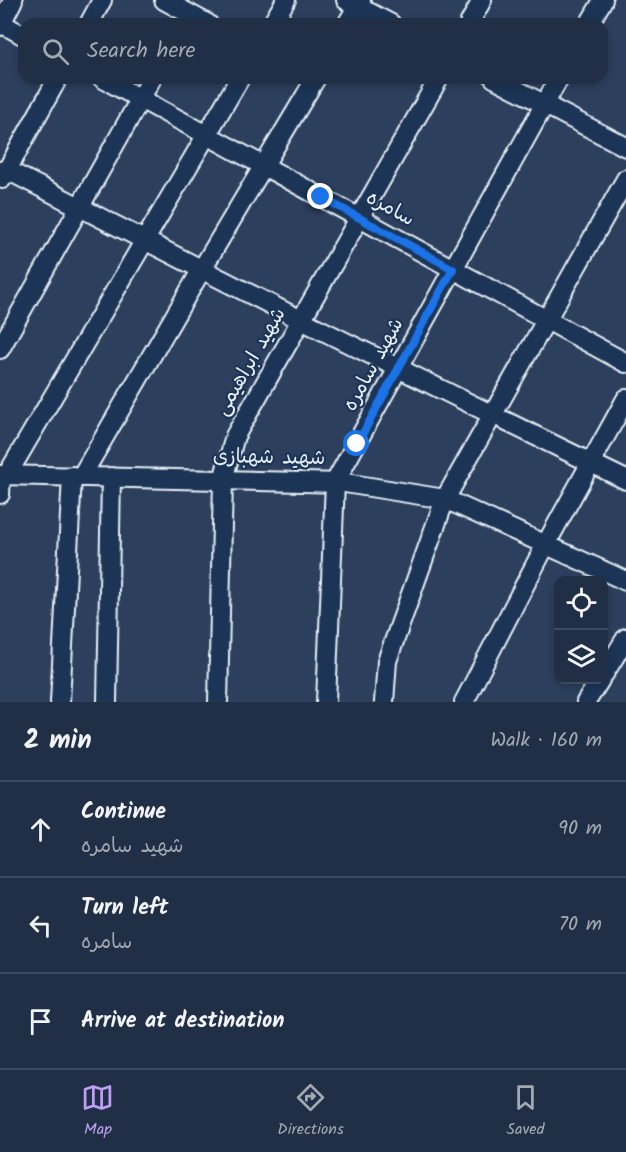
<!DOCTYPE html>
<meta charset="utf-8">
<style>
body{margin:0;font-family:Kalam,"Playpen Sans Arabic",sans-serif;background:#29374d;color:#f1f3f6}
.controls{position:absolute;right:18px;bottom:18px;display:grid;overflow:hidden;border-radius:12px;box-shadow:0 3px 9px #0003}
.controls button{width:54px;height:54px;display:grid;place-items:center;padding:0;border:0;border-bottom:2px solid #3e4a5f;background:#212f46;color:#f1f3f6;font:30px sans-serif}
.stop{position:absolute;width:18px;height:18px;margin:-14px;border:4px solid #1a73e8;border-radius:50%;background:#fff}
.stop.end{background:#1a73e8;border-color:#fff;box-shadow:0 2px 6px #0008}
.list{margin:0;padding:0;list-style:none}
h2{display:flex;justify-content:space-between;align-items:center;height:78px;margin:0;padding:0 24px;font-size:26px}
h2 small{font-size:20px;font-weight:400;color:#a2a9b3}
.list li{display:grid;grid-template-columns:39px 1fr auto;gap:18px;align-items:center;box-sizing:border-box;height:96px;padding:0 24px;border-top:2px solid #3e4a5f}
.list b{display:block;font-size:22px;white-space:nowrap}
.list p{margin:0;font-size:20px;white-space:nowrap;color:#a2a9b3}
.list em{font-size:20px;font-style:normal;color:#a2a9b3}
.icon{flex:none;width:33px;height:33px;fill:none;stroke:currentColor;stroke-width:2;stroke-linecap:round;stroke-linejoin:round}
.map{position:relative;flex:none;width:626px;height:702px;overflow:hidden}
.search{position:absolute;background:#212f46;box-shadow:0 3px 9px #0003;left:18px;right:18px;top:18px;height:66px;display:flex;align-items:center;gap:15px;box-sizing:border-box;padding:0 21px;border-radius:18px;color:#a2a9b3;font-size:22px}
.sheet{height:366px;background:#212f46}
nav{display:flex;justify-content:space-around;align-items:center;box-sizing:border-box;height:84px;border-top:2px solid #3e4a5f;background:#212f46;font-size:16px;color:#a2a9b3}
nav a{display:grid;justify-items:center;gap:3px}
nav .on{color:#bca0f2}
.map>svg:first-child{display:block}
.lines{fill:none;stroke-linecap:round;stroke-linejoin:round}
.minor-casing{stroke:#e8f1f8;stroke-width:22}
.minor{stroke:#1d3557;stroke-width:18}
.route{stroke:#1a73e8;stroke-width:8}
.labels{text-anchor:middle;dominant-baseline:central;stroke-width:4.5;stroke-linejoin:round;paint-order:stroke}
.street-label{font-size:20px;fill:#e8f1f8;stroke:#1d3557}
</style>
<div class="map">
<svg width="626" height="702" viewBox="0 0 626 702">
<rect width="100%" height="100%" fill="#2c3f5d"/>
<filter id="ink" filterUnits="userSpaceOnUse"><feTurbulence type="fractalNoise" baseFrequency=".0167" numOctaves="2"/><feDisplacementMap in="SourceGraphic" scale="12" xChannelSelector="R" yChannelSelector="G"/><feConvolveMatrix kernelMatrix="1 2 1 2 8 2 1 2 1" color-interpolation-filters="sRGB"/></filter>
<g filter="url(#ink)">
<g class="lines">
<defs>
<g id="minor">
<polyline points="164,0 208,24"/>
<polyline points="346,0 391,24"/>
<polyline points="1,23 24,36"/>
<polyline points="89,24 102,0"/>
<polyline points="272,24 286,0"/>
<polyline points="347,24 361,0"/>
<polyline points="469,24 482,0"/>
<polyline points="589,24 603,0"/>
<polyline points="0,26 13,0"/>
<polyline points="102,78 626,363"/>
<polyline points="494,78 626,147"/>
<polyline points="0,171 7,170 301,320 493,415"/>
<polyline points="2,179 58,78"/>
<polyline points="0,349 152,78"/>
<polyline points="505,421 626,480"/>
<polyline points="0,475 345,483 445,499 626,581"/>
<polyline points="7,475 240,78"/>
<polyline points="81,477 202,269 316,78"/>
<polyline points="0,494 1,475"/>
<polyline points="604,674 626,638"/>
<polyline points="60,702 72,476"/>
<polyline points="107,702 111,477"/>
<polyline points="218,702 223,480 235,436 439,78"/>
<polyline points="326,702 335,482 559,78"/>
<polyline points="384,702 387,661 445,499 626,179"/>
<polyline points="464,702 546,544 626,399"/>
<polyline points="586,702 600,680"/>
</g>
</defs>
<use href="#minor" class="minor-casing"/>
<use href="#minor" class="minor"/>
</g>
</g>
<g class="lines" filter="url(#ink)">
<polyline class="route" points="321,197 453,269 357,444"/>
</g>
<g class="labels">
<g class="street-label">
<text transform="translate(390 209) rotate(29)">سامره</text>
<text transform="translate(251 362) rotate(-60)">شهید ابراهیمی</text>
<text transform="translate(374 365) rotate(-61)">شهید سامره</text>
<text transform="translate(269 458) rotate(1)">شهید شهبازی</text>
</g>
</g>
</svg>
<div class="controls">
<button><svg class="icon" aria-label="locate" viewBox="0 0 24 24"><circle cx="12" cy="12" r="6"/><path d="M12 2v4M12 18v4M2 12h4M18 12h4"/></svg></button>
<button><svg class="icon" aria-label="layers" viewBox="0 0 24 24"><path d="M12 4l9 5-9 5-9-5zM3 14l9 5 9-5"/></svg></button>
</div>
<div class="stop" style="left:357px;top:444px"></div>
<div class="stop end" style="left:321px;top:197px"></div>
<div class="search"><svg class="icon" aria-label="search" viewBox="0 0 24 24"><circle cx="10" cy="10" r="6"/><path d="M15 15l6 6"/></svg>Search here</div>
</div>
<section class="sheet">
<h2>2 min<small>Walk · 160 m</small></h2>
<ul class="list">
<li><svg class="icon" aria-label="ahead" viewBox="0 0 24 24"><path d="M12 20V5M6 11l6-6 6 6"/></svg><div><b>Continue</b><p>شهید سامره</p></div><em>90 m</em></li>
<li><svg class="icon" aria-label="left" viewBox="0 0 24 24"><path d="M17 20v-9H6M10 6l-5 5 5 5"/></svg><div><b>Turn left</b><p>سامره</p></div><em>70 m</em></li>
<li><svg class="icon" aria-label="arrive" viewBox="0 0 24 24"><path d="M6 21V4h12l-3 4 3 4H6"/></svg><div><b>Arrive at destination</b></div></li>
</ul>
</section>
<nav>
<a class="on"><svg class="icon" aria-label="map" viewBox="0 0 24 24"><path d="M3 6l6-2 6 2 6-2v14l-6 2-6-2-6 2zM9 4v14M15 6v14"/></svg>Map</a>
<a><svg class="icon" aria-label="directions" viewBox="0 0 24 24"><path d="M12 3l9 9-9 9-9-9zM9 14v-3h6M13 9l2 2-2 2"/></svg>Directions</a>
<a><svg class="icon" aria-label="saved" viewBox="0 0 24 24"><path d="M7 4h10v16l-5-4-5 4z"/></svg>Saved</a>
</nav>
